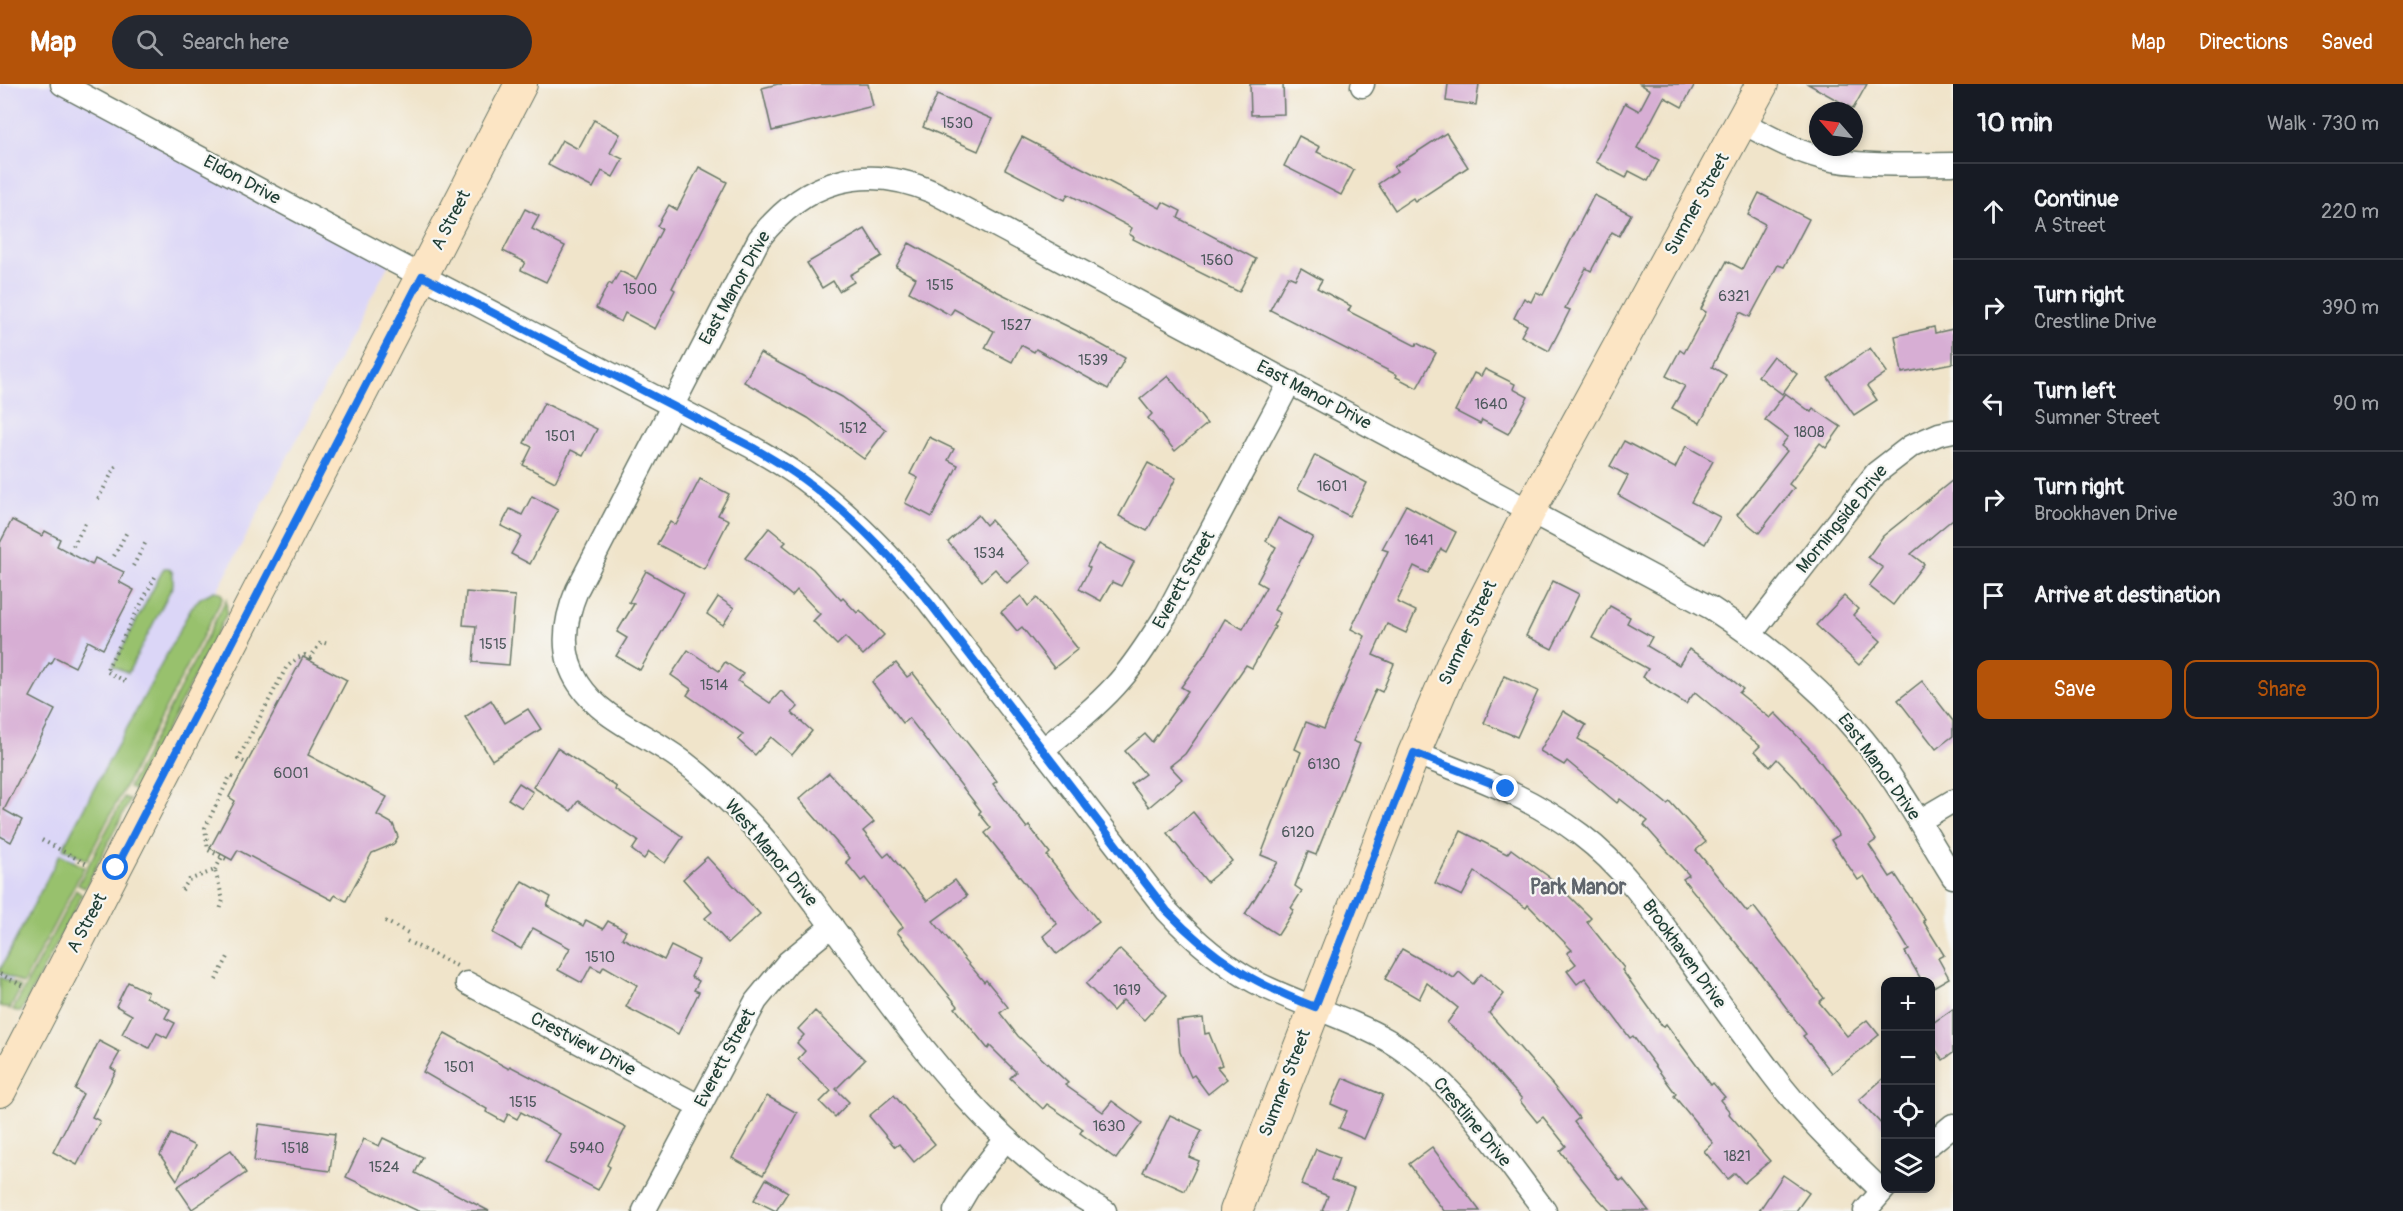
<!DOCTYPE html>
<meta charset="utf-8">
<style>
body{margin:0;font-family:Pangolin,sans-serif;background:#242831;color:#f1f3f6}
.controls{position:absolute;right:18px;bottom:18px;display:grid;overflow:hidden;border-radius:12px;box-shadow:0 3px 9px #0003}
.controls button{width:54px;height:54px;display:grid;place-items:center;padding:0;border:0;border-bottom:2px solid #363941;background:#171b24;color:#f1f3f6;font:30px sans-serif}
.compass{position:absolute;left:1809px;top:18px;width:54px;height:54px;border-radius:50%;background:#171b24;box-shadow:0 3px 9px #0003;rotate:298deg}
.stop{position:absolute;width:18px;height:18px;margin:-14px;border:4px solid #1a73e8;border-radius:50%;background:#fff}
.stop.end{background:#1a73e8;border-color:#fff;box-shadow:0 2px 6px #0008}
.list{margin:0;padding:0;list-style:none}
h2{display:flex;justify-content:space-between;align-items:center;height:78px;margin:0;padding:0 24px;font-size:26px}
h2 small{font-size:20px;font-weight:400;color:#9ea1a6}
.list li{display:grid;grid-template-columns:39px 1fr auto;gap:18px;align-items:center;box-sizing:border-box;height:96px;padding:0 24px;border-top:2px solid #363941}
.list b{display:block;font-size:22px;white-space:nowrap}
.list p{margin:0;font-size:20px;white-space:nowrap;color:#9ea1a6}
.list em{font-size:20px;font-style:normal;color:#9ea1a6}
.actions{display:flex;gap:12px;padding:18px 24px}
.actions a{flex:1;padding:14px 0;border:2px solid #b45309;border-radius:12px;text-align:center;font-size:21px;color:#b45309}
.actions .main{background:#b45309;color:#fff}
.icon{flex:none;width:33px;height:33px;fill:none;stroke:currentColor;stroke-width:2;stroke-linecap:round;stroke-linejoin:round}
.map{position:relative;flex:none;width:1953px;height:1127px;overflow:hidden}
header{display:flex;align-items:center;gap:36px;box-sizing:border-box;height:84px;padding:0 30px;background:#b45309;color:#fff}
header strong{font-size:28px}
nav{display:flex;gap:33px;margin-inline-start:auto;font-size:21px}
.search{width:420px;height:54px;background:#242831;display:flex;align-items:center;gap:15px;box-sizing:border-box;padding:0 21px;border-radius:33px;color:#9ea1a6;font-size:22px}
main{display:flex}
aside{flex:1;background:#171b24}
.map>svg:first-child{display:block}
.built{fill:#dbd6f7}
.green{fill:#98c16d;stroke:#5c7f50;stroke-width:1.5}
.building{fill:#d7aed4}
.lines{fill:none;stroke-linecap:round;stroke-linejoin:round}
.street-casing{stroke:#687768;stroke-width:25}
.secondary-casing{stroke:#687768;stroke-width:34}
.path{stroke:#687768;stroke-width:4;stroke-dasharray:1.5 4.5;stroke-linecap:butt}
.street{stroke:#fff;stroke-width:22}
.secondary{stroke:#fce5c4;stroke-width:32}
.route{stroke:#1a73e8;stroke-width:8}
.labels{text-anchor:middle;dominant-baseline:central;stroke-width:4.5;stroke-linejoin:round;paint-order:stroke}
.number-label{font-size:15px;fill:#4d595c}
.street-label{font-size:18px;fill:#1f3d34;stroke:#f6f6f2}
.quarter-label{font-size:21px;font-weight:bold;fill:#5f656c;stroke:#f6f6f2}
</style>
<header>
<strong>Map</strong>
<div class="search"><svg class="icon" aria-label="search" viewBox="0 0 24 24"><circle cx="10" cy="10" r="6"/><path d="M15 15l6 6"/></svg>Search here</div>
<nav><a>Map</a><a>Directions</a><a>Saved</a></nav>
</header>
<main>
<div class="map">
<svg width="1953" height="1127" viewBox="0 0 1953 1127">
<rect width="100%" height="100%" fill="#f6f6f2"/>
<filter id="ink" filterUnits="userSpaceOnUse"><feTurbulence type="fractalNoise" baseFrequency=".0167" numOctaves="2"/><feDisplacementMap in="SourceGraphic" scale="12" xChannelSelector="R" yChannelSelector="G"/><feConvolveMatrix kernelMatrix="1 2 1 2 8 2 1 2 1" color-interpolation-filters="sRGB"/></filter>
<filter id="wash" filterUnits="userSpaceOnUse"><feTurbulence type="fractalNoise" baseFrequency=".008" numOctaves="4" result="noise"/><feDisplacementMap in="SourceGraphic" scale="24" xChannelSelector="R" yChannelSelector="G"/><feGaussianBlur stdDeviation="1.35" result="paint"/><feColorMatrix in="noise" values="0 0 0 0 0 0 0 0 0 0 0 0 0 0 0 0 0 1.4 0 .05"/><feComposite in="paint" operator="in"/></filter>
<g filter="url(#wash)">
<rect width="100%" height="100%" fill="#f0e4ca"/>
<polygon class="built" points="0,0 62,0 391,176 0,920"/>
<g class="green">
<polygon points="164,484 169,484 173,489 173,501 128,589 113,582"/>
<path d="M214,507L220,508L223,513L87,776L63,764C104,683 150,605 191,524L200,514Z"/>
<polygon points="226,516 227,529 135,707 129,703"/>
<polygon points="124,713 130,716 85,804 78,801"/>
<polygon points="60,770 84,783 23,900 0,888 0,886"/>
<polygon points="76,806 82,811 21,928 13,926"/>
<polygon points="0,893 21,903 10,925 0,922"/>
</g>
<g id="blocks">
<g class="building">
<polygon points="778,0 868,0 873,22 772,47 762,4"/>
<polygon points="1250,0 1283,0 1284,30 1251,31"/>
<polygon points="1448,0 1479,0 1476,21 1446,17"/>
<polygon points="1640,0 1695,0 1682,23 1664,13 1637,64 1659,76 1648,97 1629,87 1626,94 1596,78 1625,19 1639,27 1650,6"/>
<polygon points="1808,0 1867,0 1853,25"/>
<polygon points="937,11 992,35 978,67 923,43"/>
<polygon points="594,36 620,50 610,69 623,75 613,93 602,87 593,104 548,81 562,56 578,65"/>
<polygon points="1446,49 1468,83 1415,118 1413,114 1395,126 1378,100 1397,87 1394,83"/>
<polygon points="1299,52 1320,63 1317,68 1354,86 1341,111 1284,82"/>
<polygon points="1022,53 1160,124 1163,118 1181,127 1178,134 1256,175 1239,208 1133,155 1134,153 1129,150 1132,144 1068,110 1065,116 1005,85"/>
<polygon points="699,83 727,98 672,204 675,206 655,245 625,229 621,238 596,224 609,199 612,201 620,187 636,195 662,145 657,142 669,121 677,126"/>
<polygon points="1759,109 1809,135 1784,183 1778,181 1750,233 1740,228 1712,283 1726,291 1700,339 1672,324 1685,302 1666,292 1680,266 1684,269 1706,228 1701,225 1727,177 1742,185 1765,140 1748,131"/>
<polygon points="1594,111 1631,130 1619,152 1612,148 1591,187 1586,184 1565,224 1570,226 1549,267 1521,252 1527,241 1514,234 1524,214 1531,218 1536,208 1543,211"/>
<polygon points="525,125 539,132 532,145 565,162 546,198 521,186 525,178 503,167"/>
<polygon points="865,145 882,172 850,191 854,198 839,207 833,197 822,204 807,179"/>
<polygon points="909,159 992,205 1077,247 1125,274 1108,305 1036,265 1034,268 1021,261 1012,278 985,264 994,247 954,225 950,231 909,208 916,194 896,183"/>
<polygon points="1301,184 1322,196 1317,204 1351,222 1348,227 1416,262 1417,259 1436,269 1417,304 1396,293 1397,291 1270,226 1288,192 1295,195"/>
<polygon points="1934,243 1935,249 1953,245 1953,279 1902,289 1895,252"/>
<polygon points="1870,264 1887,288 1867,302 1877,316 1854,331 1828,294"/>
<polygon points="760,269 842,313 886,346 864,375 808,334 744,298"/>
<polygon points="1773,272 1797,290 1782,310 1758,292"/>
<polygon points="1485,285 1515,300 1513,305 1528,313 1508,350 1482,336 1480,340 1455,327 1474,289 1481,292"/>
<polygon points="1168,292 1207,340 1175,367 1148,334 1152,330 1140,315"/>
<polygon points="1785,309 1811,328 1813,324 1841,343 1826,364 1820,359 1789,400 1794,404 1759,449 1737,431 1787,367 1781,362 1788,353 1765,336"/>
<polygon points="544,319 597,345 583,372 571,366 555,398 523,381 532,363 524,359"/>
<polygon points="929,353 954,365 948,376 958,381 932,433 905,419 918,394 910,390"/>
<polygon points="1624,357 1675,384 1686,362 1713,377 1691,418 1720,433 1705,460 1618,411 1628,392 1610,382"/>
<polygon points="1315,371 1367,399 1349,432 1298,405"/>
<polygon points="1148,379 1176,394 1147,447 1119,432"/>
<polygon points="700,395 729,410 718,431 729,436 704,485 657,460 670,438 676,441"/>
<polygon points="1953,396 1953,435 1911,470 1924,480 1893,521 1869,502 1883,484 1868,473 1883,452"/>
<polygon points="532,412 558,426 530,480 511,470 521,452 501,442 510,425 522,431"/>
<polygon points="1406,421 1456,448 1446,468 1441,465 1428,489 1414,482 1397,518 1416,527 1406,549 1387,540 1373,571 1394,580 1382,608 1376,605 1353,657 1360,660 1316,771 1308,768 1295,802 1302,807 1291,824 1294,826 1278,851 1245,830 1278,778 1261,771 1301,668 1295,665 1306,638 1324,645 1365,552 1351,545 1388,467 1382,465"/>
<polygon points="978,431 986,441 991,436 1030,479 1007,499 995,485 982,497 948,458"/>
<polygon points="1278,434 1313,453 1274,526 1280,529 1273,542 1275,543 1252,584 1246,581 1185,670 1170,682 1182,695 1149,723 1131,700 1145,690 1125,667 1145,650 1152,658 1188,607 1181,603 1207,567 1225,535 1243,545 1266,503 1257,498 1276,463 1266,457"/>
<polygon points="12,436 42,452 45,447 60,455 57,462 92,481 95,474 124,488 119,498 134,506 103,565 88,557 75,583 55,573 51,580 49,579 30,613 55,626 4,726 22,736 11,758 0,752 0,459"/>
<polygon points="769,444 786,458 783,461 813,485 841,516 843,514 857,529 860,526 884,551 863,571 845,553 837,561 813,537 820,530 797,506 792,512 745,474"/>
<polygon points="1099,460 1134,478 1121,502 1112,498 1101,517 1079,505 1090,484 1087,482"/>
<polygon points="646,487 684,509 640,586 616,572 627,554 617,548 634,520 629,518"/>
<polygon points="1553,497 1579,510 1552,565 1526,552"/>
<polygon points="466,508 515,512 509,581 473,578 476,542 463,541"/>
<polygon points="1021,512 1028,522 1037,514 1078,565 1054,584 1022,543 1017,547 1001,528"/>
<polygon points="1844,512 1858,525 1853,531 1881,557 1859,581 1816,541"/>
<polygon points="718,513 734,524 723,541 707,530"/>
<polygon points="1610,522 1630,533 1627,539 1652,553 1647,562 1679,581 1689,565 1716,582 1743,605 1739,609 1770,634 1775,629 1812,667 1859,729 1876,756 1869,761 1890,793 1895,790 1925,836 1923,837 1944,871 1938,874 1949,894 1930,905 1930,897 1922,897 1905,868 1909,866 1864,792 1858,796 1831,756 1839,751 1798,697 1777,675 1770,683 1755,667 1760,662 1695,608 1686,620 1643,593 1648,585 1592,554"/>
<polygon points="688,566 719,587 725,578 743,590 738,597 770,619 781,607 798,623 792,629 812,647 792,671 771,653 755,671 738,656 743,650 687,611 691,605 671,591"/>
<polygon points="303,573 347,596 308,671 387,713 377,731 393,740 398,753 394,760 372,769 346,817 335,811 332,816 238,766 232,776 210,764 235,717 229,713"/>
<polygon points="896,579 907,593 913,589 997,697 993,700 1027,744 1029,742 1050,769 1047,772 1099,838 1057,870 1043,852 1057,840 985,749 991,744 979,729 981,727 909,634 903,639 872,598"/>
<polygon points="1504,592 1538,607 1517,653 1484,639"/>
<polygon points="1922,597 1953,637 1953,652 1936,665 1898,616"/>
<polygon points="491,616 505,639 528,625 541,645 492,676 465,633"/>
<polygon points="1563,627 1586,641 1578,655 1613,676 1667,720 1670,718 1706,758 1696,766 1747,828 1754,823 1824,914 1819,918 1847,952 1867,936 1879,951 1832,989 1803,952 1806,950 1755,882 1683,795 1689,791 1644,741 1648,737 1620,715 1617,719 1567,677 1564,681 1540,667"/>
<polygon points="557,664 617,703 616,706 683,753 665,779 649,768 644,775 632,766 638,757 578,717 571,727 533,703"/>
<polygon points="829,689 874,738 863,747 884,773 889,769 927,817 955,796 967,812 933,837 984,898 986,896 1008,923 1000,929 1018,952 1068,999 1065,1001 1103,1028 1112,1017 1142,1039 1116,1075 1080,1049 1083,1045 1047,1020 1043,1025 1010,994 1016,988 990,962 988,965 955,924 958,922 897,848 903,843 865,794 861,797 846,778 850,774 799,715"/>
<polygon points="519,699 533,708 522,724 508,715"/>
<polygon points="1193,728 1232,777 1207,798 1167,749"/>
<polygon points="1461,747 1507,770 1511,765 1552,795 1591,834 1587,838 1624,884 1622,886 1663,943 1666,940 1711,1001 1713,999 1725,1013 1720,1016 1730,1028 1729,1030 1770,1077 1744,1099 1735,1089 1728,1095 1704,1067 1713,1059 1674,1012 1676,1010 1633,952 1630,954 1585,894 1577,900 1567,887 1576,880 1567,869 1572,866 1528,821 1526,824 1475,788 1462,812 1435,799"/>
<polygon points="707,773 760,830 728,859 705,834 712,828 683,795"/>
<polygon points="522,797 551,813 547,822 583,842 586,836 603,845 608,837 626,847 622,854 664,876 671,862 699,876 691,893 699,897 694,906 699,908 678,950 626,923 637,901 604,882 601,887 591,882 582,899 558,886 570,864 533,844 521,865 493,849"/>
<polygon points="1120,865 1167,911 1144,936 1123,916 1113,927 1086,900"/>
<polygon points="1402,865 1454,894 1459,888 1473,900 1481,890 1504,910 1489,929 1552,1000 1579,1034 1574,1038 1620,1097 1623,1095 1649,1127 1610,1127 1594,1110 1560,1067 1566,1062 1543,1033 1537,1038 1520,1017 1522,1015 1471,959 1447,939 1458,924 1427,899 1419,915 1385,895"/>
<polygon points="128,898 148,908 146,913 170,925 165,934 175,939 167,954 157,949 149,964 122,950 132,931 116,922"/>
<polygon points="1953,925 1953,969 1943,976 1930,958 1930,941"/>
<polygon points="815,927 865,976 836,1005 849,1018 835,1033 820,1018 831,1007 798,975 805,967 797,959 804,951 798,945"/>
<polygon points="1203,934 1205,950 1209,949 1222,981 1217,983 1227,995 1208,1010 1194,991 1191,993 1180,968 1177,937"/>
<polygon points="445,949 509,985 510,982 626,1043 607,1081 610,1083 598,1106 545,1078 560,1050 521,1028 517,1035 508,1030 504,1038 486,1028 487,1025 423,988"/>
<polygon points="99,957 120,968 111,984 116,987 92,1033 100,1037 77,1081 53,1068 83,1010 75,1005"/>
<polygon points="1886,992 1886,1045 1859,1016"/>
<polygon points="1343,994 1383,1011 1364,1055 1339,1044 1347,1027 1331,1020"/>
<polygon points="894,1011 935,1060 914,1078 899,1060 895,1063 869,1032"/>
<polygon points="767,1012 797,1029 763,1091 732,1074"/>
<polygon points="1170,1031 1202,1046 1189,1073 1199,1077 1185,1107 1143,1088"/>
<polygon points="259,1040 335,1050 330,1087 254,1077"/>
<polygon points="171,1050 195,1062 177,1096 160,1071"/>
<polygon points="383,1054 423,1073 415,1089 489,1127 418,1127 346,1093 364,1055 379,1062"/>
<polygon points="1432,1063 1480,1127 1444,1127 1409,1080"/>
<polygon points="1316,1065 1339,1074 1331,1096 1354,1104 1345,1127 1322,1127 1328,1112 1301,1101"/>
<polygon points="231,1066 246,1089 192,1125 177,1103"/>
<polygon points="1783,1091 1809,1109 1796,1127 1759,1127"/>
<polygon points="766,1095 788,1108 776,1127 754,1116"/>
</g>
</g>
</g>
<g filter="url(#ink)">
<use href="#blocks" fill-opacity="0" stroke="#687768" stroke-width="1.5"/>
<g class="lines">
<defs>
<g id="street">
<path d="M62,0L391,176L752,363C769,373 787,383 803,395C851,430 891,472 929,518L1167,827C1193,855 1221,880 1255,898C1299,921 1346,932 1389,957C1455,997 1499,1067 1545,1127"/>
<polyline points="1362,2 1363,0"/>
<path d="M1741,38C1768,52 1794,67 1823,74C1859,83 1914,80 1953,80"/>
<polyline points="1751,550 1876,389 1911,362 1939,350 1953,347"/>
<path d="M1042,666C1068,646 1093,626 1115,602C1135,581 1150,555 1166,531L1290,298"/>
<path d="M1414,669C1473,692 1530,712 1581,751C1621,781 1650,822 1679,863C1710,905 1741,949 1773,991C1805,1034 1844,1070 1882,1107"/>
<polyline points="1919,737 1953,717"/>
<polyline points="467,899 699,1022"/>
<polyline points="1930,1060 1953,1041"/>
<polyline points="644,1127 756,917 788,878 832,842"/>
<polyline points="955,1127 971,1100 1006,1055"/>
<path d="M1105,1127C980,1060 899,930 815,820C793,791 770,759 744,733C720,708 694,683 665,665C635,646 599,631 579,600C559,570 564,537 577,506L759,155C804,97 864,78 933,108L1711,524C1768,561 1820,603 1863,655C1898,698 1924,747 1953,793"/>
<polyline points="1865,1127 1886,1103"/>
</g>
<g id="secondary">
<polyline points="0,1007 521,0"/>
<polyline points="1236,1127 1414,669 1454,576 1530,426 1762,0"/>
</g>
</defs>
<use href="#street" class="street-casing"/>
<use href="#secondary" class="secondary-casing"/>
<g class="path">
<polyline points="98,415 118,378"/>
<polyline points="73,462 87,436"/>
<polyline points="114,472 128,446"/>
<polyline points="133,482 147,456"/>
<polyline points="125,597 106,587 155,493"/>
<polyline points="244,678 238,675 286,584 297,574 305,571 310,574 321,558 328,560"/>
<polyline points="42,756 87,780"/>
<polyline points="226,775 208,766 205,744 230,692 235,694"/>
<polyline points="215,786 222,773"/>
<polyline points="182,806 189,796 215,786 223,816 220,826"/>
<polyline points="385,837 410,850"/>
<polyline points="407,857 457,882"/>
<polyline points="0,890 24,902"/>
<polyline points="216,896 229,871"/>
</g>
<use href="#street" class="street"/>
<use href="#secondary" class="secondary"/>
</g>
</g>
<g class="lines" filter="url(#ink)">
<path class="route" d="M116,784L422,192L752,363C769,373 787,383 803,395C851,430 891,472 929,518L1167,827C1213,875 1253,899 1315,923L1414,669L1506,705"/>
</g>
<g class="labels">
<g class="number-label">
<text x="957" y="39">1530</text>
<text x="1217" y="176">1560</text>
<text x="940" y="201">1515</text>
<text x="640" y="205">1500</text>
<text x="1734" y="212">6321</text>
<text x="1016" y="241">1527</text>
<text x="1093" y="276">1539</text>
<text x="1491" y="320">1640</text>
<text x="853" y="344">1512</text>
<text x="1809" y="348">1808</text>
<text x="560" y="352">1501</text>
<text x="1332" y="402">1601</text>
<text x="1419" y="456">1641</text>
<text x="989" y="469">1534</text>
<text x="493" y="560">1515</text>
<text x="714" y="601">1514</text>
<text x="1324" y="680">6130</text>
<text x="291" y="689">6001</text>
<text x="1298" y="748">6120</text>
<text x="600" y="873">1510</text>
<text x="1127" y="906">1619</text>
<text x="459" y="983">1501</text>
<text x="523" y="1018">1515</text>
<text x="1109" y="1042">1630</text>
<text x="295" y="1064">1518</text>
<text x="587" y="1064">5940</text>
<text x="1737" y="1072">1821</text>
<text x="384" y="1083">1524</text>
</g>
<g class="street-label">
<text transform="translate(242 96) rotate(28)">Eldon Drive</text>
<text transform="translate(1697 120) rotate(-61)">Sumner Street</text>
<text transform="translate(451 136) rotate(-63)">A Street</text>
<text transform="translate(735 204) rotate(-61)">East Manor Drive</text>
<text transform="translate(1314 311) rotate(28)">East Manor Drive</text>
<text transform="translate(1842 435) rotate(-51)">Morningside Drive</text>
<text transform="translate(1184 496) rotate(-61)">Everett Street</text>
<text transform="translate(1468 549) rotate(-65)">Sumner Street</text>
<text transform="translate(1879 683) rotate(54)">East Manor Drive</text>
<text transform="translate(771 769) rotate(50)">West Manor Drive</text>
<text transform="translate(87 839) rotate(-62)">A Street</text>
<text transform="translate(1684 870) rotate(54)">Brookhaven Drive</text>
<text transform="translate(583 960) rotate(28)">Crestview Drive</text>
<text transform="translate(725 974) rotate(-62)">Everett Street</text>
<text transform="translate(1285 999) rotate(-69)">Sumner Street</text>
<text transform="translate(1472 1038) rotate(50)">Crestline Drive</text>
</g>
<g class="quarter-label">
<text x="1578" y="803">Park Manor</text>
</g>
</g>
</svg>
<div class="controls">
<button>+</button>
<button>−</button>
<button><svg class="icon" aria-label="locate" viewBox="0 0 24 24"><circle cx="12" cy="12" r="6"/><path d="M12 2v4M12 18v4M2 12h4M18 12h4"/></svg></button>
<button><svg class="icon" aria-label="layers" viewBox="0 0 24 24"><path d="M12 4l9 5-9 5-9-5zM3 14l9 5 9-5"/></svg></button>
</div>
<svg class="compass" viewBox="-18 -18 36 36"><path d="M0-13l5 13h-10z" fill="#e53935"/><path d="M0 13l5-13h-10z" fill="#9ea1a6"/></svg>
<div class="stop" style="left:116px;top:784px"></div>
<div class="stop end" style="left:1506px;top:705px"></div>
</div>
<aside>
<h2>10 min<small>Walk · 730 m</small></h2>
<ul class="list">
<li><svg class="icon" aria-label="ahead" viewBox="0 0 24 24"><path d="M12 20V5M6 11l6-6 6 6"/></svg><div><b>Continue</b><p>A Street</p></div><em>220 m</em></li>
<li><svg class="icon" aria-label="right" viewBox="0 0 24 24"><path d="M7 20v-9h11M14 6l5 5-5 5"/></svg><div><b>Turn right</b><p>Crestline Drive</p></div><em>390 m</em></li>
<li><svg class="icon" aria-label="left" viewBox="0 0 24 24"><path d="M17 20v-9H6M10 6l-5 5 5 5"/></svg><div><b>Turn left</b><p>Sumner Street</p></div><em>90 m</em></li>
<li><svg class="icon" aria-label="right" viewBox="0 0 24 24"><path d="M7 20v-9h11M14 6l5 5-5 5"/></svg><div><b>Turn right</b><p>Brookhaven Drive</p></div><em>30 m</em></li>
<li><svg class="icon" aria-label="arrive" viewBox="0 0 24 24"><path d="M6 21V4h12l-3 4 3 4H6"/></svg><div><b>Arrive at destination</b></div></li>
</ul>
<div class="actions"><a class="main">Save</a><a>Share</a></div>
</aside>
</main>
